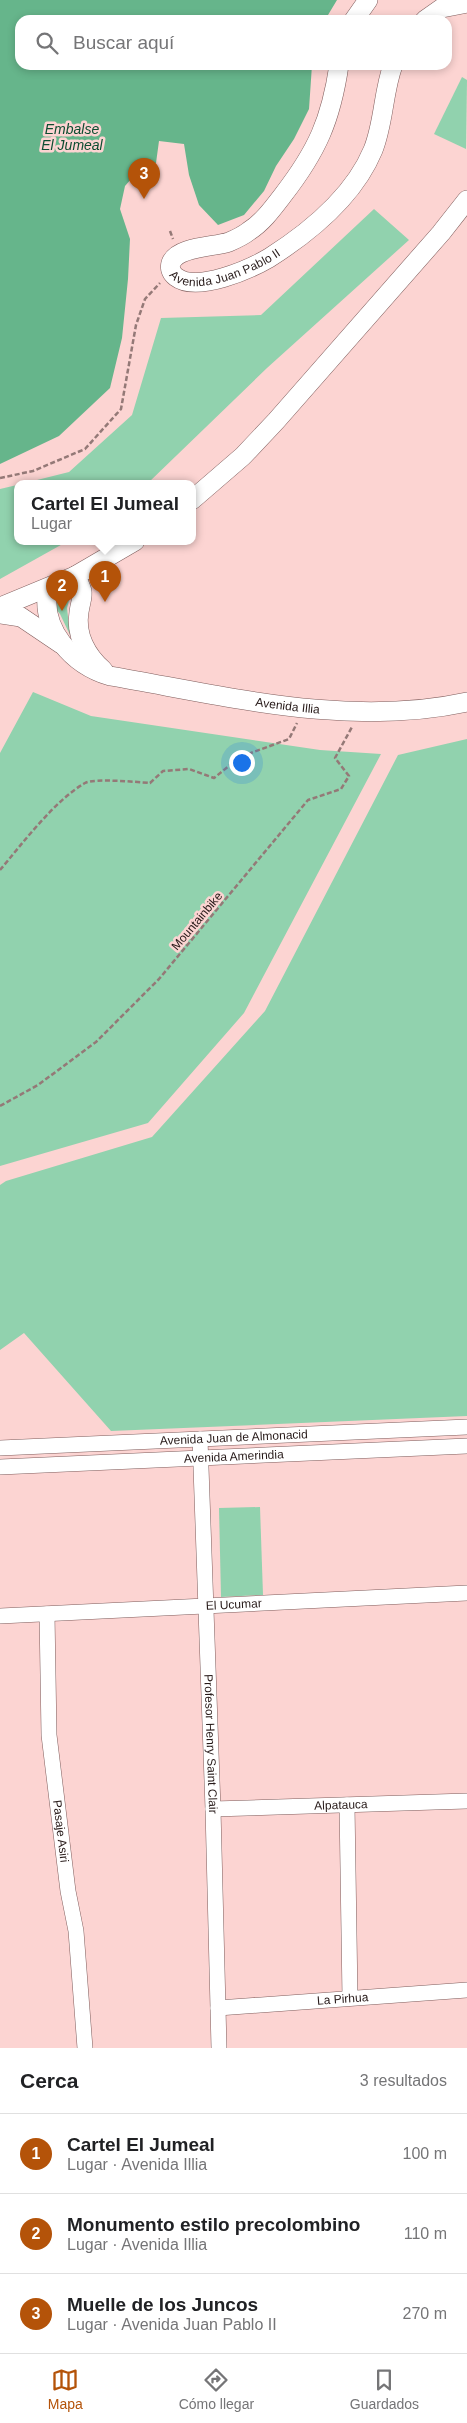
<!DOCTYPE html>
<html lang="es">
<meta charset="utf-8">
<style>
body{margin:0;font-family:Arial,sans-serif;background:#f2f2f2;color:#202124}
.you{position:absolute;left:241px;top:762px;width:18px;height:18px;margin:-12px;border:4px solid #fff;border-radius:50%;background:#1a73e8;box-shadow:0 0 0 8px #1a73e833}
.badge{display:grid;place-items:center;width:32px;height:32px;border-radius:50%;background:#b45309;color:#fff;font-size:16px;font-weight:700}
.pin{position:absolute;translate:-50% -41px;filter:drop-shadow(0 1px 2px #0008)}
.pin::after{content:'';position:absolute;top:26px;width:18px;height:15px;background:inherit;clip-path:polygon(0 0,100% 0,50% 100%)}
.popup{position:absolute;left:14px;top:480px;width:182px;height:65px;box-sizing:border-box;display:grid;place-content:center;border-radius:10px;background:#fff;filter:drop-shadow(0 1px 4px #0005);font-size:16px;white-space:nowrap;color:#757577}
.popup b{font-size:19px;color:#202124}
.popup::after{content:'';position:absolute;left:50%;top:100%;margin-left:-10px;border:10px solid transparent;border-top-color:#fff}
.list{margin:0;padding:0;list-style:none}
h2{display:flex;justify-content:space-between;align-items:center;height:65px;margin:0;padding:0 20px;font-size:21px}
h2 small{font-size:16px;font-weight:400;color:#757577}
.list li{display:grid;grid-template-columns:32px 1fr auto;gap:15px;align-items:center;box-sizing:border-box;height:80px;padding:0 20px;border-top:1px solid #e0e0e0}
.list b{display:block;font-size:19px;white-space:nowrap}
.list p{margin:0;font-size:16px;white-space:nowrap;color:#757577}
.list em{font-size:16px;font-style:normal;color:#757577}
.icon{flex:none;width:28px;height:28px;fill:none;stroke:currentColor;stroke-width:2;stroke-linecap:round;stroke-linejoin:round}
.map{position:relative;flex:none;width:467px;height:2048px;overflow:hidden}
.search{position:absolute;background:#fff;box-shadow:0 2px 8px #0003;left:15px;right:15px;top:15px;height:55px;display:flex;align-items:center;gap:12px;box-sizing:border-box;padding:0 18px;border-radius:15px;color:#757577;font-size:19px}
.sheet{height:305px;background:#fff}
nav{display:flex;justify-content:space-around;align-items:center;box-sizing:border-box;height:70px;border-top:1px solid #e0e0e0;background:#fff;font-size:14px;color:#757577}
nav a{display:grid;justify-items:center;gap:2px}
nav .on{color:#b45309}
.map>svg:first-child{display:block}
.green{fill:#91d2ae}
.water{fill:#66b58b}
.lines{fill:none;stroke-linecap:round;stroke-linejoin:round}
.minor-casing{stroke:#7f5d5c;stroke-width:16}
.major-casing{stroke:#7f5d5c;stroke-width:20}
.path{stroke:#947977;stroke-width:2.5;stroke-dasharray:5 2.5;stroke-linecap:butt}
.minor{stroke:#fff;stroke-width:15}
.major{stroke:#fff;stroke-width:19}
.labels{text-anchor:middle;dominant-baseline:central;stroke-width:5;stroke-linejoin:round;paint-order:stroke}
.street-label{font-size:12px;fill:#261918;stroke:#fcd4d2}
.water-label{font-size:14px;font-style:italic;fill:#0c4c30;stroke:#fcd4d2}
</style>
<div class="map">
<svg width="467" height="2048" viewBox="0 0 467 2048">
<rect width="100%" height="100%" fill="#fcd4d2"/>
<g class="green">
<polygon points="462,77 467,80 466,149 434,134"/>
<polygon points="374,209 409,240 267,368 148,483 25,483 69,472 132,415 161,318 261,315"/>
<polygon points="17,485 18,541 68,541 0,579 0,489"/>
<polygon points="70,597 67,608 70,635 60,614 52,605"/>
<polygon points="33,692 91,716 320,750 381,754 244,1013 148,1123 0,1166 0,753"/>
<polygon points="467,739 467,1416 111,1431 24,1333 0,1350 0,1185 6,1181 152,1137 265,1011 398,755"/>
<polygon points="260,1507 263,1595 221,1597 219,1508"/>
</g>
<polygon class="water" points="0,0 337,0 325,20 20,20 20,65 312,65 309,109 294,139 276,166 264,191 244,215 218,225 199,205 189,175 184,144 159,141 156,163 139,170 125,186 120,209 130,239 128,279 122,338 110,388 59,436 0,464"/>
<g class="lines">
<defs>
<g id="minor">
<path id="s1" d="M200,1439L213,1809L219,2048"/>
<path id="s2" d="M0,1448L467,1427"/>
<path id="s3" d="M0,1467L467,1446"/>
<path id="s4" d="M47,1614L49,1735L68,1891L76,1931L85,2048"/>
<path id="s5" d="M0,1616L467,1593"/>
<polyline points="347,1805 350,1998"/>
<path id="s6" d="M213,1809L467,1801"/>
<path id="s7" d="M218,2008L467,1990"/>
</g>
<g id="major">
<polyline points="354,20 368,0"/>
<polyline points="425,20 442,8 467,3"/>
<path id="s8" d="M339,65C331,120 317,151 283,195C273,208 263,222 249,231C244,235 236,239 229,242C215,247 177,246 171,263C169,269 172,274 176,277C197,293 250,269 269,258C310,232 354,196 373,150C384,123 383,92 393,65"/>
<polyline points="192,500 243,456 276,421 441,233 467,200"/>
<path d="M75,576C86,595 82,593 79,612C75,635 87,656 103,670"/>
<path id="s9" d="M48,588C40,630 73,665 110,676C227,696 349,728 467,702"/>
<polyline points="0,607 75,576 135,541"/>
<polyline points="0,614 21,617 61,644"/>
</g>
</defs>
<use href="#minor" class="minor-casing"/>
<use href="#major" class="major-casing"/>
<g class="path">
<polyline points="170,231 173,239"/>
<polyline points="0,478 33,471 85,449 121,409 136,325 145,299 160,283"/>
<path d="M0,870C22,844 55,800 85,783C94,778 138,782 150,783L163,771L189,769L214,778L240,757L289,739L297,723"/>
<polyline points="0,1106 38,1085 96,1042 159,979 308,800 341,789 349,776 335,758 352,727"/>
</g>
<use href="#minor" class="minor"/>
<use href="#major" class="major"/>
</g>
<g class="labels">
<g class="street-label">
<text stroke="none"><textPath href="#s8" startOffset="348">Avenida Juan Pablo II</textPath></text>
<text stroke="none"><textPath href="#s9" startOffset="298">Avenida Illia</textPath></text>
<text transform="translate(197 921) rotate(-50)">Mountainbike</text>
<text stroke="none"><textPath href="#s2" startOffset="234">Avenida Juan de Almonacid</textPath></text>
<text stroke="none"><textPath href="#s3" startOffset="234">Avenida Amerindia</textPath></text>
<text stroke="none"><textPath href="#s5" startOffset="234">El Ucumar</textPath></text>
<text stroke="none"><textPath href="#s1" startOffset="305">Profesor Henry Saint Clair</textPath></text>
<text stroke="none"><textPath href="#s6" startOffset="128">Alpatauca</textPath></text>
<text stroke="none"><textPath href="#s4" startOffset="218">Pasaje Asiri</textPath></text>
<text stroke="none"><textPath href="#s7" startOffset="125">La Pirhua</textPath></text>
</g>
<g class="water-label">
<text x="72" y="129">Embalse<tspan x="72" dy="16">El Jumeal</tspan></text>
</g>
</g>
</svg>
<div class="you"></div>
<div class="pin badge" style="left:105px;top:602px">1</div>
<div class="popup"><b>Cartel El Jumeal</b>Lugar</div>
<div class="pin badge" style="left:62px;top:611px">2</div>
<div class="pin badge" style="left:144px;top:199px">3</div>
<div class="search"><svg class="icon" aria-label="search" viewBox="0 0 24 24"><circle cx="10" cy="10" r="6"/><path d="M15 15l6 6"/></svg>Buscar aquí</div>
</div>
<section class="sheet">
<h2>Cerca<small>3 resultados</small></h2>
<ul class="list">
<li><span class="badge">1</span><div><b>Cartel El Jumeal</b><p>Lugar · Avenida Illia</p></div><em>100 m</em></li>
<li><span class="badge">2</span><div><b>Monumento estilo precolombino</b><p>Lugar · Avenida Illia</p></div><em>110 m</em></li>
<li><span class="badge">3</span><div><b>Muelle de los Juncos</b><p>Lugar · Avenida Juan Pablo II</p></div><em>270 m</em></li>
</ul>
</section>
<nav>
<a class="on"><svg class="icon" aria-label="map" viewBox="0 0 24 24"><path d="M3 6l6-2 6 2 6-2v14l-6 2-6-2-6 2zM9 4v14M15 6v14"/></svg>Mapa</a>
<a><svg class="icon" aria-label="directions" viewBox="0 0 24 24"><path d="M12 3l9 9-9 9-9-9zM9 14v-3h6M13 9l2 2-2 2"/></svg>Cómo llegar</a>
<a><svg class="icon" aria-label="saved" viewBox="0 0 24 24"><path d="M7 4h10v16l-5-4-5 4z"/></svg>Guardados</a>
</nav>
